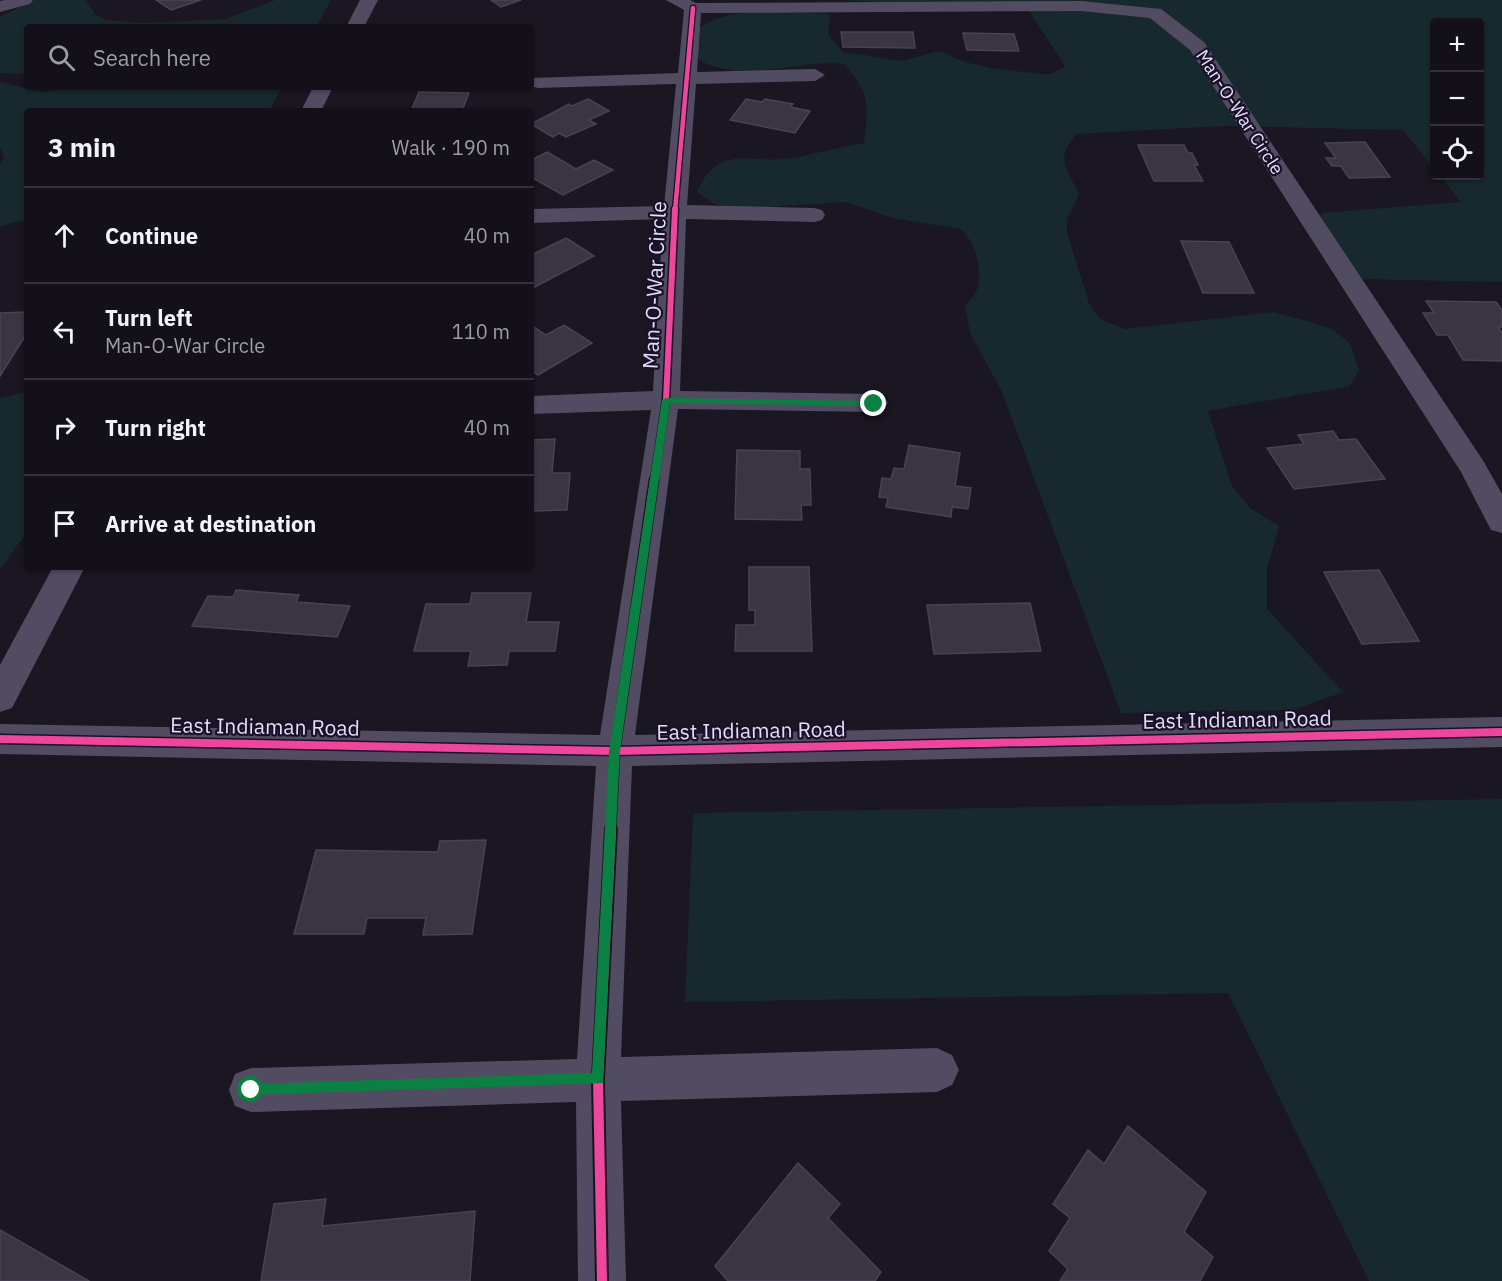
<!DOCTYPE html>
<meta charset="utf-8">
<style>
body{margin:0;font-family:"IBM Plex Sans",sans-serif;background:#1d1923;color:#f1f3f6}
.controls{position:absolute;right:18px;top:18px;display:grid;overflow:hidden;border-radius:6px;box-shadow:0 2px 4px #0004}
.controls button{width:54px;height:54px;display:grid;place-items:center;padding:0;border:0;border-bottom:2px solid #333039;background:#14101a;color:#f1f3f6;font:30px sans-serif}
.stop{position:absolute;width:18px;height:18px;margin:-14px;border:4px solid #0b8043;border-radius:50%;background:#fff}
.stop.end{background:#0b8043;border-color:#fff;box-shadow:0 2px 6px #0008}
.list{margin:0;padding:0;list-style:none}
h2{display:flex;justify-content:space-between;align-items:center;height:78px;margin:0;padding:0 24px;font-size:26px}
h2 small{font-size:20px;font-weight:400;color:#9d9da2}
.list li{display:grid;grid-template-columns:39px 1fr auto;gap:18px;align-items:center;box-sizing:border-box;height:96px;padding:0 24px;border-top:2px solid #333039}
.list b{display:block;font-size:22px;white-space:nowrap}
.list p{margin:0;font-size:20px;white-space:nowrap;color:#9d9da2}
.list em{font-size:20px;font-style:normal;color:#9d9da2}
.icon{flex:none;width:33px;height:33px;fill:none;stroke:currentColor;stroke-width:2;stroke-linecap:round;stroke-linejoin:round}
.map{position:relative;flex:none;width:1502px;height:1281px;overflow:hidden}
.search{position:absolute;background:#14101a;box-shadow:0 2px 4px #0004;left:24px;top:24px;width:510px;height:66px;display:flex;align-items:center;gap:15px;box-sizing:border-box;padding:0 21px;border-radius:6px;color:#9d9da2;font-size:22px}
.panel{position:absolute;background:#14101a;box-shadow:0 2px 4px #0004;left:24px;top:108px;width:510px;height:462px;border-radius:6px}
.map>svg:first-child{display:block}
.green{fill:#17292e}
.building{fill:#3a3443;stroke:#484354;stroke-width:1.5}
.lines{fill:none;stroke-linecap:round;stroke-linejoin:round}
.minor{fill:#514c61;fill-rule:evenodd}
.cycleway-far3-casing{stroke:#191226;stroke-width:7}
.cycleway-far2-casing{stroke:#191226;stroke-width:9}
.cycleway-far1-casing{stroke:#191226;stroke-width:11}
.cycleway-casing{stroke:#191226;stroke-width:14}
.cycleway-far3{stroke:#ed469a;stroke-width:4.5}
.cycleway-far2{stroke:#ed469a;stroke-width:6}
.cycleway-far1{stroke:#ed469a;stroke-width:8}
.cycleway{stroke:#ed469a;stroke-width:10}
.route{fill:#0b8043}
.labels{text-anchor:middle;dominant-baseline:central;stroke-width:4.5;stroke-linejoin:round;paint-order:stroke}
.far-street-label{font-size:18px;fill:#e4dbfb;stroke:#191226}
.street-label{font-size:21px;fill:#e4dbfb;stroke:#191226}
</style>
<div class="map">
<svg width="1502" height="1281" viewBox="0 0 1502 1281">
<rect width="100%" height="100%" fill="#1a1622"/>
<g class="green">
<polygon points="34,0 86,0 96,15 106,20 143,23 226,19 275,0 331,0 316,27 27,27 27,74 0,73 0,17"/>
<path d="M843,0H1502V282L1357,279L1322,227L1321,213L1461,202L1440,176H1480V22H1434V169L1403,130L1223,126L1076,134C1055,161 1066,166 1079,194L1067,219V233L1089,303L1100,319L1125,329L1274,312L1331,328L1350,343L1359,370L1350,386L1208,411L1232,486L1250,508L1279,526L1267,569V609L1343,692L1293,710L1121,713L1002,392L970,333L965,305C968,301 972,298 975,294C985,276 976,240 960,229L892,218L847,202L734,209L713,203L697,192C719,142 750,165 791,158C816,154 839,147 864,143C868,105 871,94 844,64C797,58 730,89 690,53C686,0 794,12 830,14L828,35L843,52L902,61L934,52H944L961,61L990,68L1042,74H1052L1065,66L1029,11Z"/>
<polygon points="0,82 43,92 72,87 282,87 269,111 27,111 27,222 17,221 0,227 0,164 4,158 0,147"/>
<polygon points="27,392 27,532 0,569 0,398"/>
<polygon points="1502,799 1502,1281 1369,1281 1228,993 685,1002 693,813"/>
</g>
<g class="building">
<polygon points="156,0 201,0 171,10"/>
<polygon points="491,0 521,0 501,7"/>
<polygon points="841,32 913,32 915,48 843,47"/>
<polygon points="963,33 1014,34 1019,51 967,50"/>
<polygon points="419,92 469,93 462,111 411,111"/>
<polygon points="588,99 609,111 589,120 596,124 566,137 559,133 553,137 531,124 569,104 572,106"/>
<polygon points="746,99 762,102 765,99 793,104 790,107 810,111 795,133 730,120"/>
<polygon points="1365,142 1390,177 1349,178 1341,166 1332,166 1326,158 1336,158 1325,143"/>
<polygon points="1138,145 1184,145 1188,153 1192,153 1198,165 1194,165 1203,181 1154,181"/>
<polygon points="547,152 576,169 594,160 613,170 563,195 531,177 531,160"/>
<polygon points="566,238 594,256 531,289 531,255"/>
<polygon points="1181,241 1229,242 1254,293 1203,293"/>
<polygon points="1426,301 1496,302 1502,310 1502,327 1498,327 1502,333 1502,361 1463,360 1448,335 1437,335 1423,313 1434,313"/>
<polygon points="27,312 27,333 0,376 0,313"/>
<polygon points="531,325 546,335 564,325 592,343 538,375 531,370"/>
<polygon points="1333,431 1339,440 1356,439 1385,479 1294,489 1267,448 1304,444 1298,435"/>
<polygon points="555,439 552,473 570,473 567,510 531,511 531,440"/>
<polygon points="909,445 960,453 955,486 971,488 968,509 952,507 951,517 886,507 888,498 879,497 882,478 891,479 894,468 904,469"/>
<polygon points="737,450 800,451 800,469 810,469 811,505 801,505 802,520 735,519"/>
<polygon points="749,567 809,567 812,651 735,651 736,625 755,625 755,610 749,610"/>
<polygon points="1379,570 1419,641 1362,644 1324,572"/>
<polygon points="236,590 299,595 296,602 350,606 337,637 192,626 208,596 233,597"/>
<polygon points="472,593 531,593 526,622 559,622 555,651 509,651 507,665 468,666 471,651 414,651 426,604 470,604"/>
<polygon points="1030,603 1041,651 934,654 927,605"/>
<polygon points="486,840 472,934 423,935 426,918 367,918 364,934 294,934 316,850 438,852 440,841"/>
<polygon points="1128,1126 1206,1192 1184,1232 1213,1257 1200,1281 1060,1281 1068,1269 1049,1251 1070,1218 1053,1204 1088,1150 1104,1164"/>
<polygon points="798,1163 840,1204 828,1218 881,1272 875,1281 728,1281 715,1266"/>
<polygon points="326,1199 322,1226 475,1211 470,1281 261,1281 274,1204"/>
<polygon points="0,1230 89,1281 0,1281"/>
</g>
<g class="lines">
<g class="minor">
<polygon points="5,0 33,0 30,4 0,12 0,1"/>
<polygon points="360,0 378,0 364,27 346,27"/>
<polygon points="666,0 690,0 696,3 1081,1 1161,9 1204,42 1484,462 1502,494 1502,533 1491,530 1461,472 1190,50 1150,18 1081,11 701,13 697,72 815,69 825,75 815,81 696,84 687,205 814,208 822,210 825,215 822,220 814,222 686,219 680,391 874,394 884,397 888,403 884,409 874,412 678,409 635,735 1502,717 1502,747 632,766 621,1057 937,1048 952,1055 959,1070 952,1085 937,1092 621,1101 626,1281 578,1281 576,1102 251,1112 235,1106 229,1090 235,1074 251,1068 577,1059 596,766 0,754 0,724 600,735 651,410 531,414 531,396 653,391 663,219 531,223 531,209 664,206 676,84 538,88 531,86 531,78 678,73 684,10"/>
<polygon points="313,87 333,87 321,111 301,111"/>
<polygon points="53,567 85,567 12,708 0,712 0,665"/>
</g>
<defs>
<polyline id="cycleway-far3" points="675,211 693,8"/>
<polyline id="cycleway-far2" points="654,481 666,400 675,209"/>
<g id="cycleway-far1">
<polyline points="0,739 615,751 1502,732"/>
<polyline points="611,831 615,751 654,480"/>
</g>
<polyline id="cycleway" points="602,1281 598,1079 611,829"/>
</defs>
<use href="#cycleway-far3" class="cycleway-far3-casing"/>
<use href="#cycleway-far2" class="cycleway-far2-casing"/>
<use href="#cycleway-far1" class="cycleway-far1-casing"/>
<use href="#cycleway" class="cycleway-casing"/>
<use href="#cycleway-far3" class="cycleway-far3"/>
<use href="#cycleway-far2" class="cycleway-far2"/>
<use href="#cycleway-far1" class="cycleway-far1"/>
<use href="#cycleway" class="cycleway"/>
</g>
<polygon class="route" points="666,398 874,401 878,404 874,406 670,403 620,751 603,1083 247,1095 247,1086 251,1084 592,1073 609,751 662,400"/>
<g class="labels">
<g class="far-street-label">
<text transform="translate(1240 112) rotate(57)">Man-O-War Circle</text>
</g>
<g class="street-label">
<text transform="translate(654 285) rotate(-87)">Man-O-War Circle</text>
<text transform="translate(1237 719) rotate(-1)">East Indiaman Road</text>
<text transform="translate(265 726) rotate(1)">East Indiaman Road</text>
<text transform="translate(751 730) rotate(-1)">East Indiaman Road</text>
</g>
</g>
</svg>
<div class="controls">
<button>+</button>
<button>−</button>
<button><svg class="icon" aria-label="locate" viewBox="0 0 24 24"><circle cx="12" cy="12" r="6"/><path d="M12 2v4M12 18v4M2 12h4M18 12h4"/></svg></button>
</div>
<div class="stop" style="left:251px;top:1090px"></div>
<div class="stop end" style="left:874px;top:404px"></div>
<div class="search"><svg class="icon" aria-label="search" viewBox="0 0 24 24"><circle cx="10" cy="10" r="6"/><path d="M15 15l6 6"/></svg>Search here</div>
<section class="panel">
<h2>3 min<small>Walk · 190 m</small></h2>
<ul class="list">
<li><svg class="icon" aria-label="ahead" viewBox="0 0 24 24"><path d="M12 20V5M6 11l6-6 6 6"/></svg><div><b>Continue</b></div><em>40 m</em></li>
<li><svg class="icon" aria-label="left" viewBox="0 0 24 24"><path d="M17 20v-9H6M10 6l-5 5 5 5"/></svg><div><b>Turn left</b><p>Man-O-War Circle</p></div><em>110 m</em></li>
<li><svg class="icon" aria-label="right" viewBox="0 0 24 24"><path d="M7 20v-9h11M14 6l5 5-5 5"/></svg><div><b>Turn right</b></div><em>40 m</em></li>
<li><svg class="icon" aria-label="arrive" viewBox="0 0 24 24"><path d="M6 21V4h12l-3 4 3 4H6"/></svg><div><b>Arrive at destination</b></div></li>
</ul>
</section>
</div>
